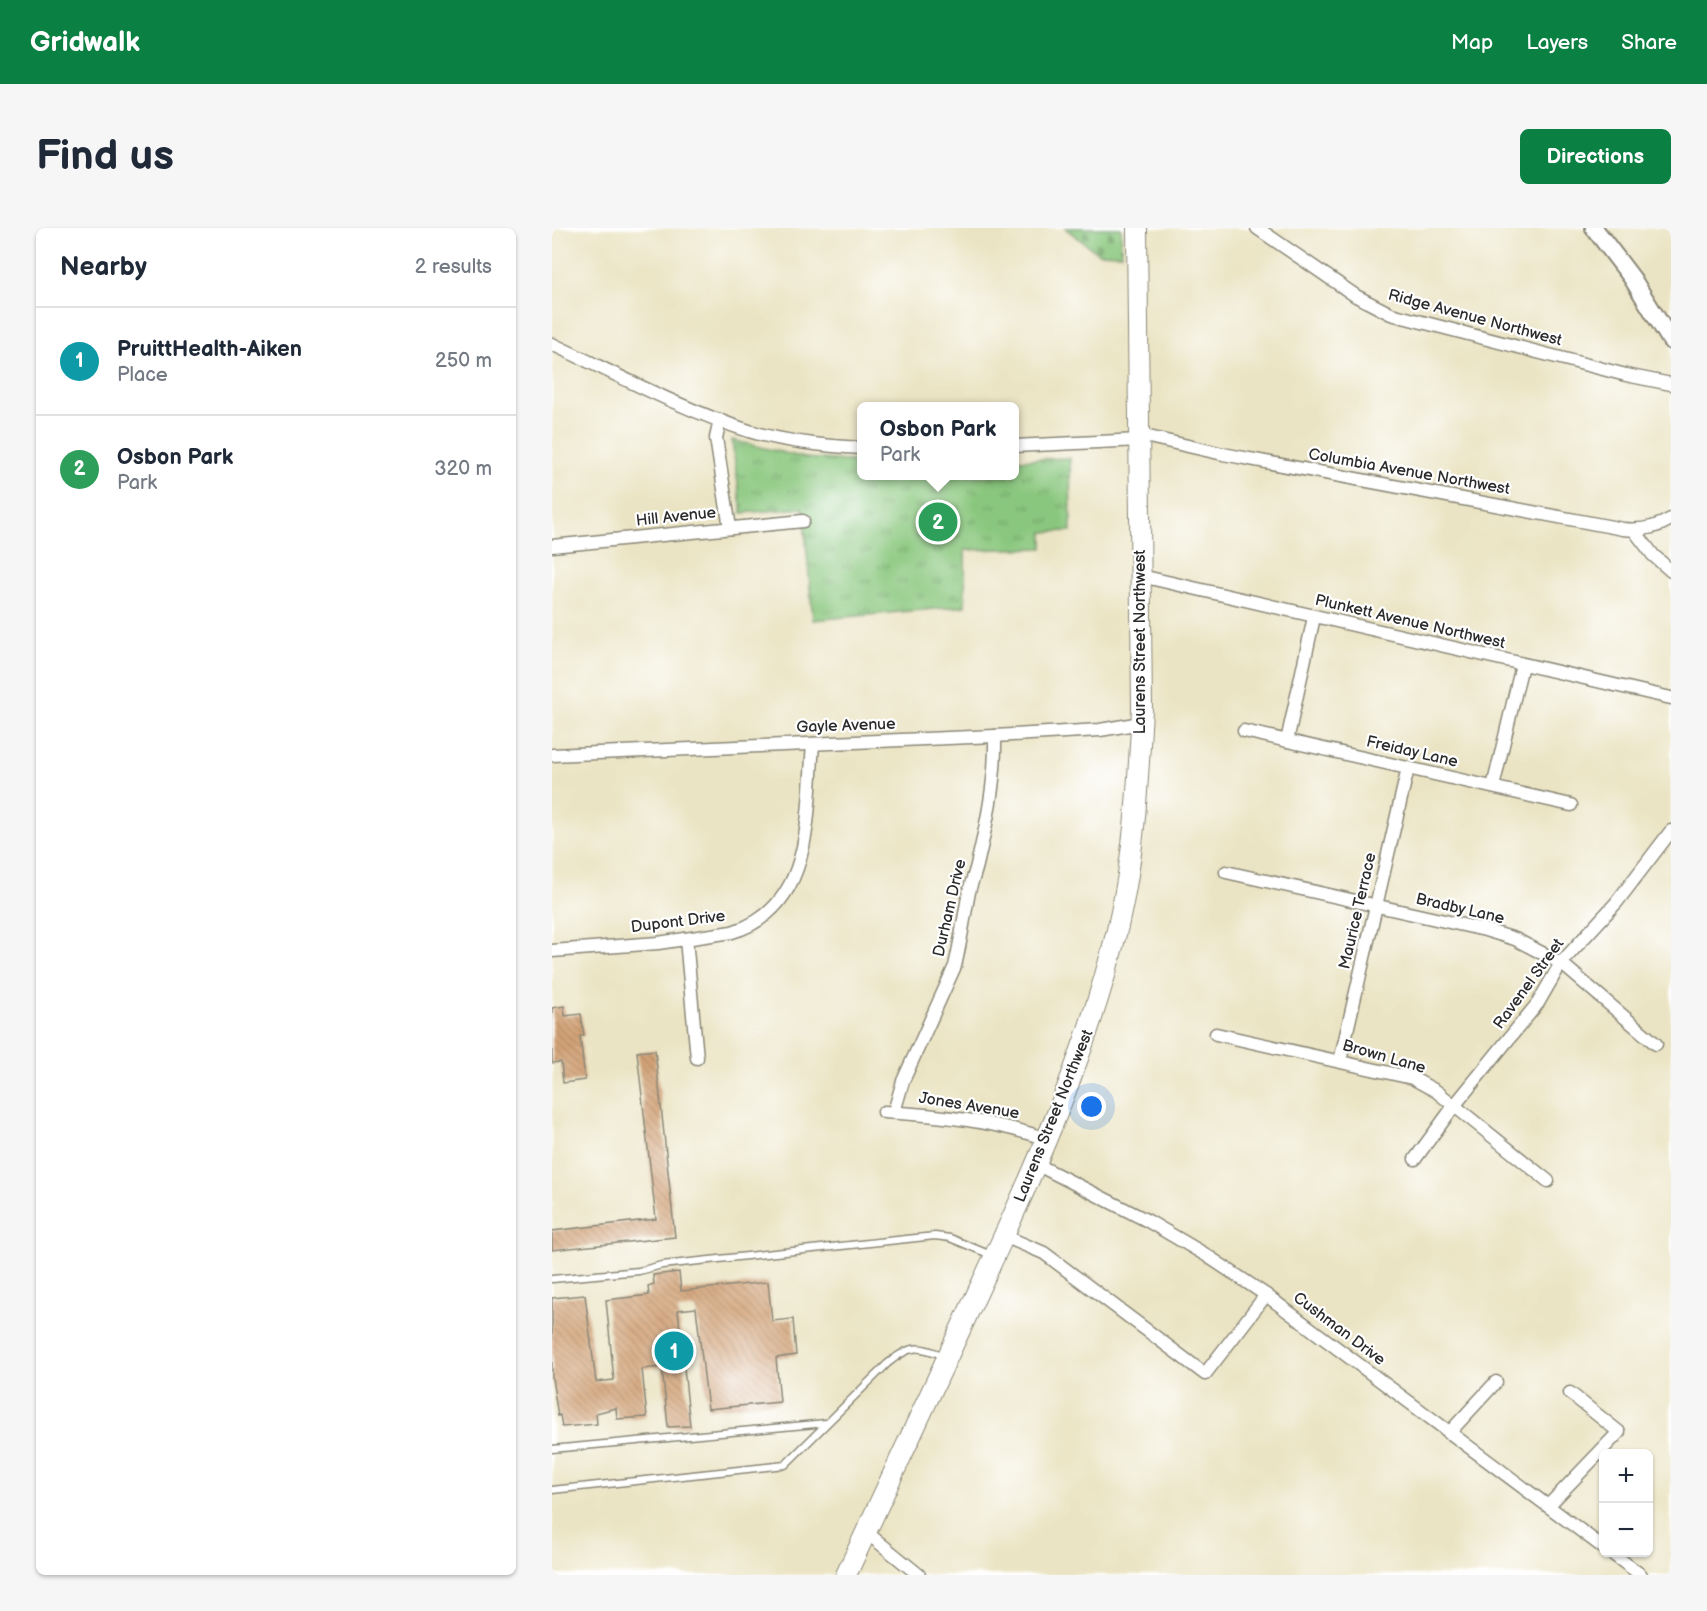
<!DOCTYPE html>
<meta charset="utf-8">
<style>
body{margin:0;font-family:"Balsamiq Sans",sans-serif;background:#f6f6f7;color:#1f2937}
.controls{position:absolute;right:18px;bottom:18px;display:grid;overflow:hidden;border-radius:9px;box-shadow:0 2px 4px #0004}
.controls button{width:54px;height:54px;display:grid;place-items:center;padding:0;border:0;border-bottom:2px solid #e0e1e3;background:#fff;color:#1f2937;font:30px sans-serif}
.you{position:absolute;left:540px;top:879px;width:21px;height:21px;margin:-15px;border:4px solid #fff;border-radius:50%;background:#1a73e8;box-shadow:0 0 0 9px #1a73e833}
.badge{display:grid;place-items:center;width:39px;height:39px;border-radius:50%;background:#0b8043;color:#fff;font-size:20px;font-weight:700}
.pin{position:absolute;translate:-50% -50%;border:3px solid #fff;box-shadow:0 2px 6px #0006}
.popup{position:absolute;left:305px;top:174px;width:162px;height:78px;box-sizing:border-box;display:grid;place-content:center;border-radius:9px;background:#fff;filter:drop-shadow(0 2px 4px #0005);font-size:20px;white-space:nowrap;color:#747a83}
.popup b{font-size:22px;color:#1f2937}
.popup::after{content:'';position:absolute;left:50%;top:100%;margin-left:-12px;border:12px solid transparent;border-top-color:#fff}
.list{margin:0;padding:0;list-style:none}
h2{display:flex;justify-content:space-between;align-items:center;height:78px;margin:0;padding:0 24px;font-size:26px}
h2 small{font-size:20px;font-weight:400;color:#747a83}
.list li{display:grid;grid-template-columns:39px 1fr auto;gap:18px;align-items:center;box-sizing:border-box;height:108px;padding:0 24px;border-top:2px solid #e0e1e3}
.list b{display:block;font-size:22px;white-space:nowrap}
.list p{margin:0;font-size:20px;white-space:nowrap;color:#747a83}
.list em{font-size:20px;font-style:normal;color:#747a83}
.map{position:relative;flex:none;width:1119px;height:1347px;overflow:hidden;border-radius:9px}
header{display:flex;align-items:center;gap:36px;box-sizing:border-box;height:84px;padding:0 30px;background:#0b8043;color:#fff}
header strong{font-size:28px}
nav{display:flex;gap:33px;margin-inline-start:auto;font-size:21px}
.intro{display:flex;align-items:center;justify-content:space-between;box-sizing:border-box;height:144px;padding:0 36px}
h1{margin:0;font-size:42px}
.button{padding:15px 27px;border-radius:9px;background:#0b8043;color:#fff;font-size:21px;font-weight:700}
main{display:flex;gap:36px;padding:0 36px}
aside{flex:1;background:#fff;border-radius:9px;box-shadow:0 2px 4px #0004}
.map>svg:first-child{display:block}
.cemetery{fill:url(#cemetery-stones);stroke:#5a7954;stroke-width:1.5}
.park{fill:url(#park-tufts);stroke:#5a7954;stroke-width:1.5}
.building{fill:url(#building-back-hatch)}
.lines{fill:none;stroke-linecap:round;stroke-linejoin:round}
.lane-casing{stroke:#8b8878;stroke-width:9}
.street-casing{stroke:#8b8878;stroke-width:15}
.secondary-casing{stroke:#8b8878;stroke-width:20}
.primary-casing{stroke:#8b8878;stroke-width:22}
.lane{stroke:#fff;stroke-width:6}
.street{stroke:#fff;stroke-width:12}
.secondary{stroke:#fff;stroke-width:16}
.primary{stroke:#fff;stroke-width:20}
.labels{text-anchor:middle;dominant-baseline:central;stroke-width:4.5;stroke-linejoin:round;paint-order:stroke}
.street-label{font-size:16px;fill:#2b2b2b;stroke:#fff}
</style>
<header>
<strong>Gridwalk</strong>
<nav><a>Map</a><a>Layers</a><a>Share</a></nav>
</header>
<div class="intro"><h1>Find us</h1><a class="button">Directions</a></div>
<main>
<aside>
<h2>Nearby<small>2 results</small></h2>
<ul class="list">
<li><span class="badge" style="background:#0f9aa8">1</span><div><b>PruittHealth-Aiken</b><p>Place</p></div><em>250 m</em></li>
<li><span class="badge" style="background:#2e9e5b">2</span><div><b>Osbon Park</b><p>Park</p></div><em>320 m</em></li>
</ul>
</aside>
<div class="map">
<svg width="1119" height="1347" viewBox="0 0 1119 1347">
<defs>
<pattern id="cemetery-stones" width="16" height="16" patternUnits="userSpaceOnUse" patternTransform="scale(1.5)"><rect width="16" height="16" fill="#8ac77e"/><path d="M2 7V4a2 2 0 0 1 4 0v3zM10 15v-3a2 2 0 0 1 4 0v3z" fill="#71a267"/></pattern>
<pattern id="park-tufts" width="24" height="20" patternUnits="userSpaceOnUse" patternTransform="scale(1.5)"><rect width="24" height="20" fill="#8ac77e"/><path d="M3 7l-1-3M5 7V3M7 7l1-3M15 17l-1-3M17 17v-4M19 17l1-3" fill="none" stroke="#71a267"/></pattern>
<pattern id="building-back-hatch" width="6" height="6" patternUnits="userSpaceOnUse" patternTransform="scale(1.5)"><rect width="6" height="6" fill="#d3a377"/><path d="M-1 5l2 2M0 0l6 6M5-1l2 2" fill="none" stroke="#ab8562"/></pattern>
</defs>
<rect width="100%" height="100%" fill="#fff"/>
<filter id="ink" filterUnits="userSpaceOnUse"><feTurbulence type="fractalNoise" baseFrequency=".0167" numOctaves="2"/><feDisplacementMap in="SourceGraphic" scale="12" xChannelSelector="R" yChannelSelector="G"/><feConvolveMatrix kernelMatrix="1 2 1 2 8 2 1 2 1" color-interpolation-filters="sRGB"/></filter>
<filter id="wash" filterUnits="userSpaceOnUse"><feTurbulence type="fractalNoise" baseFrequency=".008" numOctaves="4" result="noise"/><feDisplacementMap in="SourceGraphic" scale="24" xChannelSelector="R" yChannelSelector="G"/><feGaussianBlur stdDeviation="1.35" result="paint"/><feColorMatrix in="noise" values="0 0 0 0 0 0 0 0 0 0 0 0 0 0 0 0 0 1.4 0 .05"/><feComposite in="paint" operator="in"/></filter>
<g filter="url(#wash)">
<rect width="100%" height="100%" fill="#ebe4c4"/>
<polygon class="cemetery" points="513,0 569,0 569,26 546,25"/>
<polygon class="park" points="180,212 253,230 309,234 310,248 462,248 463,232 518,230 519,303 491,304 491,320 413,322 413,378 261,392 251,280 190,285"/>
<g id="blocks">
<g class="building">
<polygon points="12,778 13,788 29,786 32,808 28,808 33,852 11,855 9,834 0,835 0,780"/>
<polygon points="103,822 123,1009 0,1022 0,1003 104,991 85,824"/>
<polygon points="127,1044 129,1063 216,1054 220,1093 241,1091 244,1127 224,1130 228,1174 156,1181 144,1080 126,1082 138,1198 116,1199 110,1139 90,1141 95,1189 65,1191 64,1180 44,1185 45,1196 10,1199 8,1187 6,1188 0,1150 0,1070 33,1067 44,1154 62,1152 54,1072 97,1067 96,1058 102,1056 101,1047"/>
</g>
</g>
</g>
<g filter="url(#ink)">
<use href="#blocks" fill-opacity="0" stroke="#8b8878" stroke-width="1.5"/>
<g class="lines">
<defs>
<g id="lane">
<polyline points="0,1051 87,1043 110,1037 383,1008 398,1010 439,1027"/>
<polyline points="0,1221 274,1195"/>
<path d="M0,1262L233,1237L335,1136C358,1117 365,1117 392,1128"/>
</g>
<g id="street">
<polyline points="705,0 804,68 839,86 1074,147 1119,156"/>
<path d="M0,116C64,146 129,181 197,203C232,214 272,218 310,220"/>
<polyline points="168,192 164,210 178,300"/>
<path d="M588,207L671,226L1071,301C1089,303 1104,300 1119,291"/>
<polyline points="462,218 588,212"/>
<polyline points="1082,302 1101,327 1119,343"/>
<polyline points="0,318 251,293"/>
<polyline points="589,348 1119,470"/>
<polyline points="692,503 1019,577"/>
<polyline points="735,513 762,389"/>
<polyline points="0,527 443,508 548,502 589,495"/>
<polyline points="941,559 970,437"/>
<polyline points="674,644 933,702 963,711 1009,735 1104,816"/>
<polyline points="134,711 145,830"/>
<path d="M0,723L106,715L180,704C262,680 255,586 261,516"/>
<polyline points="664,806 860,850 884,863 996,953"/>
<polyline points="788,833 856,540"/>
<path d="M332,884C387,887 442,893 495,911"/>
<path d="M342,884L351,853L403,738C409,713 412,689 417,664C419,655 423,646 425,637C435,595 444,552 443,508"/>
<polyline points="863,931 902,878 986,775 1009,735 1064,675 1119,603"/>
<polyline points="484,936 596,993 654,1027 714,1067 1052,1320"/>
<polyline points="452,1008 492,1025 653,1146 714,1067"/>
<polyline points="897,1205 944,1154"/>
<polyline points="996,1278 1067,1204 1018,1165"/>
<polyline points="314,1304 367,1347"/>
<polyline points="1058,1324 1089,1347"/>
</g>
<polyline id="secondary" points="1042,0 1080,50 1119,113"/>
<path id="primary" d="M294,1347C339,1250 384,1154 429,1057C484,940 536,824 566,698C583,627 586,553 590,481L585,0"/>
</defs>
<use href="#lane" class="lane-casing"/>
<use href="#street" class="street-casing"/>
<use href="#secondary" class="secondary-casing"/>
<use href="#primary" class="primary-casing"/>
<use href="#lane" class="lane"/>
<use href="#street" class="street"/>
<use href="#secondary" class="secondary"/>
<use href="#primary" class="primary"/>
</g>
</g>
<g class="labels">
<g class="street-label">
<text transform="translate(923 90) rotate(15)">Ridge Avenue Northwest</text>
<text transform="translate(857 244) rotate(10)">Columbia Avenue Northwest</text>
<text transform="translate(124 289) rotate(-6)">Hill Avenue</text>
<text transform="translate(858 394) rotate(13)">Plunkett Avenue Northwest</text>
<text transform="translate(588 414) rotate(-90)">Laurens Street Northwest</text>
<text transform="translate(294 498) rotate(-2)">Gayle Avenue</text>
<text transform="translate(860 524) rotate(13)">Freiday Lane</text>
<text transform="translate(398 680) rotate(-77)">Durham Drive</text>
<text transform="translate(908 681) rotate(13)">Bradby Lane</text>
<text transform="translate(806 683) rotate(-77)">Maurice Terrace</text>
<text transform="translate(126 694) rotate(-7)">Dupont Drive</text>
<text transform="translate(977 756) rotate(-54)">Ravenel Street</text>
<text transform="translate(832 829) rotate(16)">Brown Lane</text>
<text transform="translate(417 878) rotate(9)">Jones Avenue</text>
<text transform="translate(502 888) rotate(-68)">Laurens Street Northwest</text>
<text transform="translate(787 1101) rotate(37)">Cushman Drive</text>
</g>
</g>
</svg>
<div class="controls">
<button>+</button>
<button>−</button>
</div>
<div class="you"></div>
<div class="pin badge" style="left:122px;top:1123px;background:#0f9aa8">1</div>
<div class="pin badge" style="left:386px;top:294px;background:#2e9e5b">2</div>
<div class="popup"><b>Osbon Park</b>Park</div>
</div>
</main>
